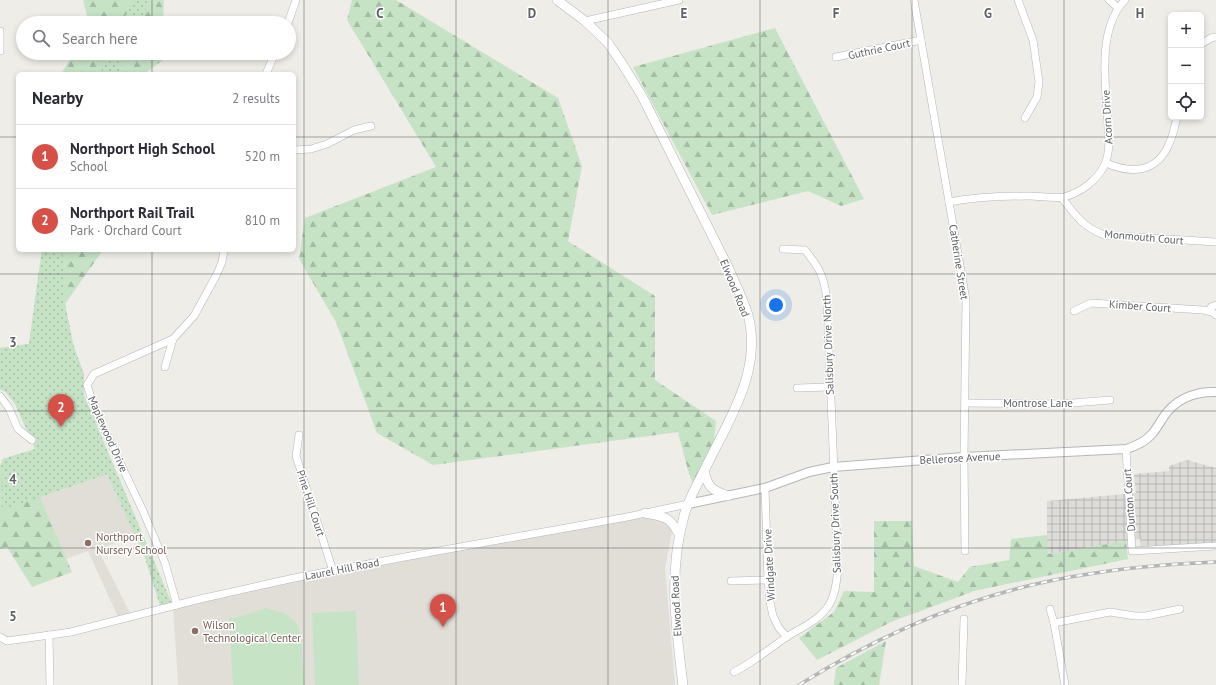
<!DOCTYPE html>
<meta charset="utf-8">
<style>
body{margin:0;font-family:"PT Sans",sans-serif;background:#f7f7f7;color:#2b2b33}
.controls{position:absolute;right:12px;top:12px;display:grid;overflow:hidden;border-radius:6px;box-shadow:0 2px 6px #0003}
.controls button{width:36px;height:36px;display:grid;place-items:center;padding:0;border:0;border-bottom:1px solid #e1e1e2;background:#fff;color:#2b2b33;font:20px sans-serif}
.you{position:absolute;left:776px;top:305px;width:14px;height:14px;margin:-10px;border:3px solid #fff;border-radius:50%;background:#1a73e8;box-shadow:0 0 0 6px #1a73e833}
.badge{display:grid;place-items:center;width:26px;height:26px;border-radius:50%;background:#d55046;color:#fff;font-size:13px;font-weight:700}
.pin{position:absolute;translate:-50% -33px;filter:drop-shadow(0 1px 2px #0008)}
.pin::after{content:'';position:absolute;top:21px;width:14px;height:12px;background:inherit;clip-path:polygon(0 0,100% 0,50% 100%)}
.list{margin:0;padding:0;list-style:none}
h2{display:flex;justify-content:space-between;align-items:center;height:52px;margin:0;padding:0 16px;font-size:17px}
h2 small{font-size:13px;font-weight:400;color:#7c7c81}
.list li{display:grid;grid-template-columns:26px 1fr auto;gap:12px;align-items:center;box-sizing:border-box;height:64px;padding:0 16px;border-top:1px solid #e1e1e2}
.list b{display:block;font-size:15px;white-space:nowrap}
.list p{margin:0;font-size:13px;white-space:nowrap;color:#7c7c81}
.list em{font-size:13px;font-style:normal;color:#7c7c81}
.icon{flex:none;width:22px;height:22px;fill:none;stroke:currentColor;stroke-width:2;stroke-linecap:round;stroke-linejoin:round}
.map{position:relative;flex:none;width:1216px;height:685px;overflow:hidden}
.search{position:absolute;background:#fff;box-shadow:0 2px 6px #0003;left:16px;top:16px;width:280px;height:44px;display:flex;align-items:center;gap:10px;box-sizing:border-box;padding:0 14px;border-radius:22px;color:#7c7c81;font-size:15px}
.panel{position:absolute;background:#fff;box-shadow:0 2px 6px #0003;left:16px;top:72px;width:280px;height:180px;border-radius:6px}
.map>svg:first-child{display:block}
.industrial{fill:url(#industrial-grid)}
.education{fill:#e1ded8}
.forest{fill:url(#forest-firs)}
.park{fill:url(#park-dots)}
.pitch{fill:#c6e3c6}
.lines{fill:none;stroke-linecap:round;stroke-linejoin:round}
.minor-casing{stroke:#b4b6b9;stroke-width:8}
.tertiary-casing{stroke:#b4b6b9;stroke-width:10}
.secondary-casing{stroke:#b3b5b9;stroke-width:10}
.minor{stroke:#fff;stroke-width:7}
.tertiary{stroke:#fff;stroke-width:8}
.secondary{stroke:#fff;stroke-width:9}
.rail-casing{stroke:#b4b5b5;stroke-width:3.5}
.rail{stroke:#fff;stroke-width:2;stroke-dasharray:6;stroke-linecap:butt}
.grid{fill:none;stroke:#5e6165;stroke-width:1;stroke-opacity:0.55}
.education-dot{fill:#8d6e63;stroke:#fff;stroke-width:1.5}
.labels{text-anchor:middle;dominant-baseline:central;stroke-width:3;stroke-linejoin:round;paint-order:stroke}
.street-label{font-size:11px;fill:#5e6165;stroke:#fff}
.education-label{font-size:11px;fill:#785e54;stroke:#fff;text-anchor:start}
.grid-label{font-size:13px;text-anchor:middle;font-weight:bold;fill:#5e6165;stroke:#fff;stroke-width:3;stroke-linejoin:round;paint-order:stroke}
</style>
<div class="map">
<svg width="1216" height="685" viewBox="0 0 1216 685">
<defs>
<pattern id="industrial-grid" width="8" height="8" patternUnits="userSpaceOnUse"><rect width="8" height="8" fill="#dddcd9"/><path d="M0 4h8M4 0v8" fill="none" stroke="#b6b6b4"/></pattern>
<pattern id="forest-firs" width="22" height="20" patternUnits="userSpaceOnUse"><rect width="22" height="20" fill="#c6e3c6"/><path d="M5 1l3.5 6h-7zM16 11l3.5 6h-7z" fill="#a4bba4"/></pattern>
<pattern id="park-dots" width="8" height="8" patternUnits="userSpaceOnUse"><rect width="8" height="8" fill="#c6e3c6"/><path d="M2 2h.1M6 6h.1" fill="none" stroke="#a4bba4" stroke-width="1.8" stroke-linecap="round"/></pattern>
</defs>
<rect width="100%" height="100%" fill="#eeede7"/>
<polygon class="industrial" points="1187,460 1216,468 1216,543 1141,547 1140,539 1047,554 1047,501 1136,493 1134,474 1169,471 1169,466"/>
<g class="education">
<polygon points="107,474 135,535 98,550 131,615 118,617 88,551 66,559 40,497"/>
<polygon points="645,515 665,519 673,526 665,568 675,685 178,685 173,606 362,567"/>
</g>
<g class="forest">
<polygon points="83,0 164,0 163,23 89,23"/>
<polygon points="352,0 396,0 558,98 582,166 568,241 655,296 655,380 716,421 712,461 699,480 698,495 689,474 678,432 433,465 377,433 336,322 299,259 305,218 436,167 347,20"/>
<polygon points="775,28 864,199 841,206 808,191 712,215 633,67"/>
<polygon points="74,53 163,53 163,60 144,74 61,74"/>
<polygon points="42,250 103,250 65,304 73,344 84,375 77,400 107,474 40,497 72,572 32,587 7,547 0,549 0,466 3,459 35,449 45,436 15,404 6,392 0,389 0,348 29,344"/>
<polygon points="874,521 912,521 914,566 958,582 970,567 1009,560 1011,539 1047,535 1048,554 1126,541 1128,559 974,591 891,622 817,660 799,638 834,612 844,591 874,592"/>
<polygon points="886,641 879,685 834,685 836,668"/>
</g>
<g class="park">
<polygon points="132,0 150,0 140,23 122,23"/>
<polygon points="109,53 127,53 118,74 100,74"/>
<polygon points="42,250 62,250 65,304 73,344 84,375 84,395 173,606 161,609 145,558 107,474 2,510 3,459 35,449 15,404 6,392 0,389 0,348 29,344"/>
</g>
<g class="pitch">
<path d="M266,608L284,613L295,621L300,631L305,685H233L229,618C243,617 252,612 266,608Z"/>
<polygon points="356,611 359,685 315,685 312,613"/>
</g>
<g class="lines">
<defs>
<g id="minor">
<polyline points="914,0 966,300 964,457 965,551"/>
<polyline points="1018,0 1033,40 1039,82 1037,97 1025,118"/>
<polyline points="1109,0 1118,8"/>
<polyline points="585,21 679,0"/>
<polyline points="288,23 296,0"/>
<polyline points="0,31 0,51"/>
<polyline points="1201,44 1211,38 1216,37"/>
<polyline points="836,57 921,40"/>
<polyline points="266,74 275,53"/>
<polyline points="294,150 311,149 327,144 354,130 371,126"/>
<path d="M1106,163C1131,174 1157,173 1169,144C1173,136 1175,126 1177,117"/>
<path d="M1062,198C1076,216 1082,226 1104,235L1216,242"/>
<path d="M949,202C976,197 1003,196 1030,196C1040,196 1055,199 1064,197C1080,193 1098,180 1105,164C1110,152 1109,138 1108,125C1106,87 1096,30 1125,0"/>
<polyline points="1074,311 1091,303 1203,310 1212,312 1216,315"/>
<polyline points="1209,311 1211,307 1216,305"/>
<polyline points="165,367 173,339"/>
<polyline points="797,388 830,387"/>
<polyline points="0,396 9,408 18,429 32,440"/>
<polyline points="966,403 1060,404 1110,400"/>
<polyline points="299,435 296,456 333,571"/>
<polyline points="1126,449 1132,551 1216,546"/>
<polyline points="765,488 768,580 770,602 773,616 779,628 787,637"/>
<polyline points="731,581 768,580"/>
<polyline points="177,605 165,563 143,511 96,412 87,385 94,374 173,339 194,316 217,274 222,262 224,250"/>
<polyline points="1050,609 1054,623 1065,685"/>
<polyline points="1054,623 1110,612 1135,616 1146,616 1180,609"/>
<polyline points="49,635 50,685"/>
<polyline points="0,637 7,641 71,632 200,599 294,578 410,556 627,517 688,504"/>
<path d="M734,672C752,663 768,650 785,638C800,628 819,621 829,605C836,594 836,582 838,570L827,300C824,276 820,269 805,250L783,249"/>
<polyline points="962,685 964,619"/>
</g>
<path id="tertiary" d="M688,504L765,488L809,472L833,467L964,457L1126,449C1136,446 1145,442 1152,434C1158,427 1162,418 1168,411C1180,397 1199,391 1216,392"/>
<g id="secondary">
<path d="M557,0L585,21L608,43L623,65L642,96L728,267C735,283 743,299 748,315C763,371 728,421 705,469C697,485 688,500 684,516C668,572 676,628 683,685"/>
<path d="M704,471C708,488 712,490 728,496"/>
<path d="M645,513C665,517 669,516 679,534"/>
</g>
</defs>
<use href="#minor" class="minor-casing"/>
<use href="#tertiary" class="tertiary-casing"/>
<use href="#secondary" class="secondary-casing"/>
<use href="#minor" class="minor"/>
<use href="#tertiary" class="tertiary"/>
<use href="#secondary" class="secondary"/>
<defs>
<path id="rail" d="M799,685C887,630 986,589 1089,574C1131,567 1173,564 1216,562"/>
</defs>
<use href="#rail" class="rail-casing"/>
<use href="#rail" class="rail"/>
</g>
<path class="grid" d="M152,0V23M304,0V685M456,0V685M608,0V685M760,0V685M912,0V685M1064,0V685M152,53V74M0,137H18M294,137H1216M152,250V685M0,274H1216M0,411H1216M0,548H1216"/>
<g class="education-dot">
<circle cx="88" cy="543" r="4"/>
<circle cx="195" cy="631" r="4"/>
</g>
<g class="labels">
<g class="street-label">
<text transform="translate(879 49) rotate(-12)">Guthrie Court</text>
<text transform="translate(1107 117) rotate(-93)">Acorn Drive</text>
<text transform="translate(1144 237) rotate(5)">Monmouth Court</text>
<text transform="translate(959 262) rotate(81)">Catherine Street</text>
<text transform="translate(735 288) rotate(68)">Elwood Road</text>
<text transform="translate(1140 306) rotate(4)">Kimber Court</text>
<text transform="translate(828 345) rotate(-92)">Salisbury Drive North</text>
<text x="1038" y="403">Montrose Lane</text>
<text transform="translate(108 434) rotate(66)">Maplewood Drive</text>
<text transform="translate(960 458) rotate(-3)">Bellerose Avenue</text>
<text transform="translate(1129 500) rotate(-94)">Dunton Court</text>
<text transform="translate(311 503) rotate(72)">Pine Hill Court</text>
<text transform="translate(835 523) rotate(-92)">Salisbury Drive South</text>
<text transform="translate(769 565) rotate(-93)">Windgate Drive</text>
<text transform="translate(342 569) rotate(-11)">Laurel Hill Road</text>
<text transform="translate(676 606) rotate(-93)">Elwood Road</text>
</g>
<g class="education-label">
<text x="96" y="537">Northport<tspan x="96" dy="13">Nursery School</tspan></text>
<text x="203" y="625">Wilson<tspan x="203" dy="13">Technological Center</tspan></text>
</g>
</g>
<g class="grid-label">
<text x="380" y="18">C</text>
<text x="532" y="18">D</text>
<text x="684" y="18">E</text>
<text x="836" y="18">F</text>
<text x="988" y="18">G</text>
<text x="1140" y="18">H</text>
<text x="13" y="347">3</text>
<text x="13" y="484">4</text>
<text x="13" y="621">5</text>
</g>
</svg>
<div class="controls">
<button>+</button>
<button>−</button>
<button><svg class="icon" aria-label="locate" viewBox="0 0 24 24"><circle cx="12" cy="12" r="6"/><path d="M12 2v4M12 18v4M2 12h4M18 12h4"/></svg></button>
</div>
<div class="you"></div>
<div class="pin badge" style="left:443px;top:627px">1</div>
<div class="pin badge" style="left:61px;top:427px">2</div>
<div class="search"><svg class="icon" aria-label="search" viewBox="0 0 24 24"><circle cx="10" cy="10" r="6"/><path d="M15 15l6 6"/></svg>Search here</div>
<section class="panel">
<h2>Nearby<small>2 results</small></h2>
<ul class="list">
<li><span class="badge">1</span><div><b>Northport High School</b><p>School</p></div><em>520 m</em></li>
<li><span class="badge">2</span><div><b>Northport Rail Trail</b><p>Park · Orchard Court</p></div><em>810 m</em></li>
</ul>
</section>
</div>
